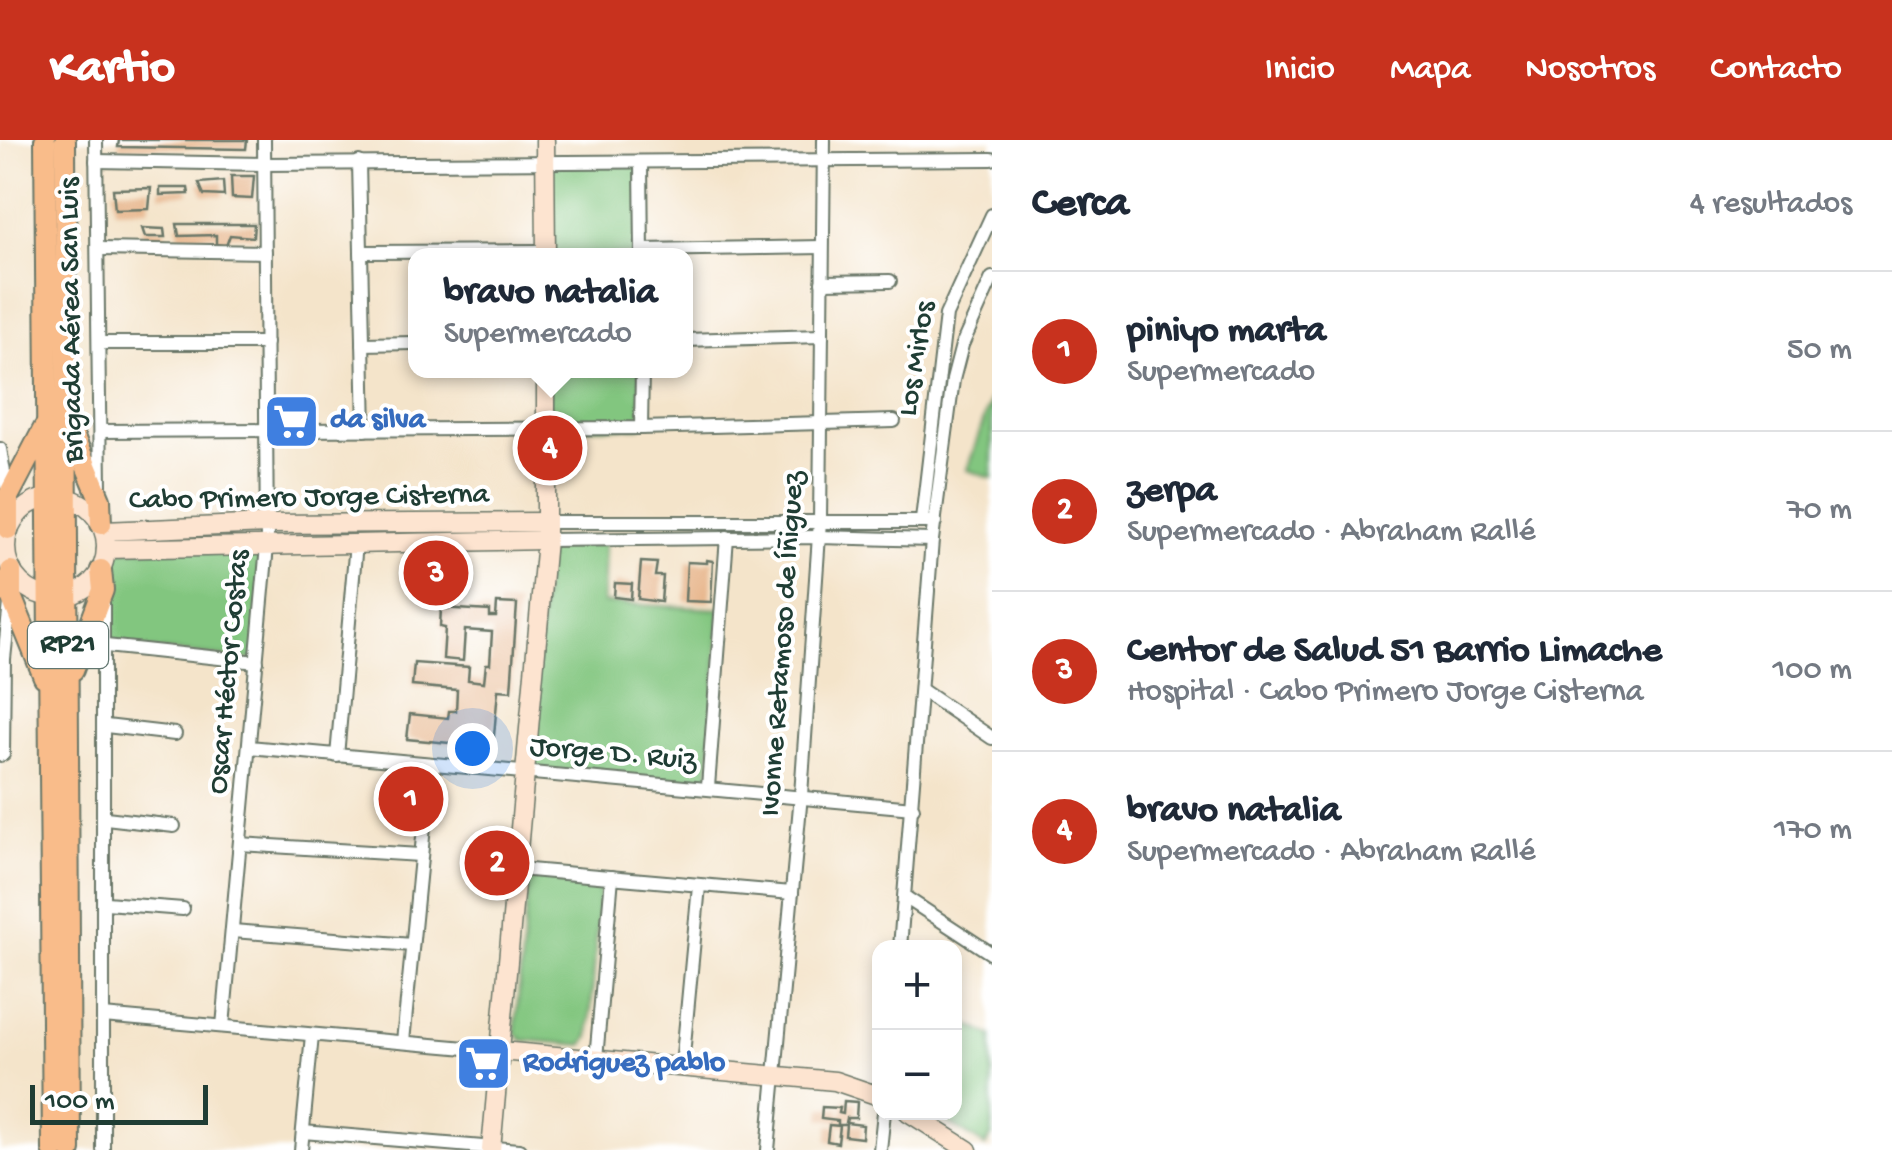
<!DOCTYPE html>
<html lang="es">
<meta charset="utf-8">
<style>
body{margin:0;font-family:"Gochi Hand",sans-serif;background:#f2f2f3;color:#1f2937}
.controls{position:absolute;right:30px;bottom:30px;display:grid;overflow:hidden;border-radius:20px;box-shadow:0 5px 15px #0003}
.controls button{width:90px;height:90px;display:grid;place-items:center;padding:0;border:0;border-bottom:2px solid #e0e1e3;background:#fff;color:#1f2937;font:50px sans-serif}
.scale{position:absolute;left:30px;bottom:25px;width:178px;box-sizing:border-box;padding-left:10px;border:5px solid #1f3d34;border-top:0;font-size:28px;line-height:35px;white-space:nowrap;color:#1f3d34;-webkit-text-stroke:8px #fff;paint-order:stroke}
.you{position:absolute;left:472px;top:608px;width:35px;height:35px;margin:-25px;border:8px solid #fff;border-radius:50%;background:#1a73e8;box-shadow:0 0 0 15px #1a73e833}
.badge{display:grid;place-items:center;width:65px;height:65px;border-radius:50%;background:#c8321e;color:#fff;font-size:32px;font-weight:700}
.pin{position:absolute;translate:-50% -50%;border:5px solid #fff;box-shadow:0 2px 10px #0006}
.popup{position:absolute;left:408px;top:108px;width:285px;height:130px;box-sizing:border-box;display:grid;place-content:center;border-radius:20px;background:#fff;filter:drop-shadow(0 2px 8px #0005);font-size:32px;white-space:nowrap;color:#747a83}
.popup b{font-size:38px;color:#1f2937}
.popup::after{content:'';position:absolute;left:50%;top:100%;margin-left:-20px;border:20px solid transparent;border-top-color:#fff}
.list{margin:0;padding:0;list-style:none}
h2{display:flex;justify-content:space-between;align-items:center;height:130px;margin:0;padding:0 40px;font-size:42px}
h2 small{font-size:32px;font-weight:400;color:#747a83}
.list li{display:grid;grid-template-columns:65px 1fr auto;gap:30px;align-items:center;box-sizing:border-box;height:160px;padding:0 40px;border-top:2px solid #e0e1e3}
.list b{display:block;font-size:38px;white-space:nowrap}
.list p{margin:0;font-size:32px;white-space:nowrap;color:#747a83}
.list em{font-size:32px;font-style:normal;color:#747a83}
.map{position:relative;flex:none;width:992px;height:1010px;overflow:hidden}
header{display:flex;align-items:center;gap:60px;box-sizing:border-box;height:140px;padding:0 50px;background:#c8321e;color:#fff}
header strong{font-size:48px}
nav{display:flex;gap:55px;margin-inline-start:auto;font-size:35px}
main{display:flex}
aside{flex:1;background:#fff}
.map>svg:first-child{display:block}
.green{fill:#82c67f;stroke:#50825a;stroke-width:2.5}
.building{fill:#e8b88f}
.lines{fill:none;stroke-linecap:round;stroke-linejoin:round}
.street-casing{stroke:#6a7768;stroke-width:16}
.secondary-casing{stroke:#6a7768;stroke-width:21}
.primary-casing{stroke:#6a7768;stroke-width:24}
.street{stroke:#fff;stroke-width:12}
.secondary{stroke:#fde4d0;stroke-width:18}
.primary{stroke:#f9bc8a;stroke-width:20}
.labels{text-anchor:middle;dominant-baseline:central;stroke-width:8;stroke-linejoin:round;paint-order:stroke}
.shield{fill:#fff;stroke:#627771;stroke-width:2.5}
.shield-label{font-size:28px;font-weight:bold;fill:#1f3d34}
.street-label{font-size:30px;fill:#1f3d34;stroke:#fff}
.shop-label{font-size:30px;font-weight:bold;fill:#366cbe;stroke:#fff;text-anchor:start}
</style>
<header>
<strong>Kartio</strong>
<nav><a>Inicio</a><a>Mapa</a><a>Nosotros</a><a>Contacto</a></nav>
</header>
<main>
<div class="map">
<svg width="992" height="1010" viewBox="0 0 992 1010">
<rect width="100%" height="100%" fill="#fff"/>
<filter id="ink" filterUnits="userSpaceOnUse"><feTurbulence type="fractalNoise" baseFrequency=".01" numOctaves="2"/><feDisplacementMap in="SourceGraphic" scale="20" xChannelSelector="R" yChannelSelector="G"/><feConvolveMatrix kernelMatrix="1 2 1 2 8 2 1 2 1" color-interpolation-filters="sRGB"/></filter>
<filter id="wash" filterUnits="userSpaceOnUse"><feTurbulence type="fractalNoise" baseFrequency=".0048" numOctaves="4" result="noise"/><feDisplacementMap in="SourceGraphic" scale="40" xChannelSelector="R" yChannelSelector="G"/><feGaussianBlur stdDeviation="2.25" result="paint"/><feColorMatrix in="noise" values="0 0 0 0 0 0 0 0 0 0 0 0 0 0 0 0 0 1.4 0 .05"/><feComposite in="paint" operator="in"/></filter>
<g filter="url(#wash)">
<rect width="100%" height="100%" fill="#f4e4ca"/>
<g class="green">
<polygon points="545,22 641,22 641,115 546,115"/>
<polygon points="547,231 641,231 641,287 547,288"/>
<polygon points="992,256 992,338 967,330"/>
<polygon points="548,402 605,402 603,463 721,469 708,647 526,632"/>
<polygon points="267,406 255,520 106,505 102,430 107,410"/>
<polygon points="535,737 594,743 600,749 589,897 583,905 522,900 515,892 528,745"/>
<polygon points="955,879 992,896 992,995 985,1006 933,973 954,972"/>
</g>
<g id="blocks">
<g class="building">
<polygon points="119,0 247,0 246,9 118,7"/>
<polygon points="231,36 254,36 252,59 232,58"/>
<polygon points="223,41 224,56 204,55 199,43"/>
<polygon points="151,48 149,69 115,70 113,49"/>
<polygon points="160,48 188,48 189,54 160,55"/>
<polygon points="177,84 254,84 253,97 230,95 226,106 216,104 216,95 179,96"/>
<polygon points="142,88 164,89 165,97 145,97"/>
<polygon points="707,420 713,421 711,462 685,461 687,422 707,423"/>
<polygon points="641,422 657,423 655,436 663,436 661,462 638,459"/>
<polygon points="615,443 632,444 631,459 614,457"/>
<polygon points="497,463 517,464 511,551 498,550 493,607 407,599 410,574 448,578 449,571 456,571 457,550 412,546 414,523 469,527 468,540 484,542 486,524 490,524 492,492 465,490 463,521 443,519 445,488 440,487 441,468 490,471 490,477 496,477"/>
<polygon points="844,961 857,962 856,978 847,978 846,983 863,985 862,998 845,996 846,985 838,985 838,981 821,979 822,967 840,968 839,973 843,974"/>
<polygon points="829,985 840,986 838,1003 827,1001"/>
</g>
</g>
</g>
<g filter="url(#ink)">
<use href="#blocks" fill-opacity="0" stroke="#6a7768" stroke-width="2.5"/>
<g class="lines">
<defs>
<g id="street">
<polyline points="96,0 100,347"/>
<polyline points="96,21 264,24 992,19"/>
<polyline points="359,22 365,290"/>
<polyline points="641,22 642,116"/>
<polyline points="100,109 265,112"/>
<polyline points="642,110 822,107"/>
<polyline points="361,112 546,111"/>
<polyline points="822,142 890,141"/>
<polyline points="685,200 822,196"/>
<polyline points="101,203 266,203"/>
<polyline points="363,204 415,203"/>
<polyline points="641,288 642,230"/>
<polyline points="100,291 641,288 894,281"/>
<polyline points="0,309 8,355"/>
<polyline points="922,380 946,175 992,75"/>
<polyline points="546,382 935,382"/>
<polyline points="546,400 819,397 932,400"/>
<polyline points="0,404 5,403"/>
<polyline points="106,506 257,522"/>
<polyline points="923,551 992,598"/>
<polyline points="106,586 175,594"/>
<polyline points="249,607 913,668"/>
<polyline points="0,615 3,614 4,519 10,463"/>
<polyline points="337,616 356,403"/>
<polyline points="708,647 727,397"/>
<polyline points="106,678 174,686"/>
<polyline points="240,704 420,715"/>
<polyline points="518,729 792,753"/>
<polyline points="905,757 992,814"/>
<polyline points="106,763 183,769"/>
<polyline points="233,791 412,805"/>
<polyline points="900,808 932,400 953,240 962,205 992,138"/>
<polyline points="103,876 500,911"/>
<polyline points="223,886 267,406 264,0"/>
<polyline points="403,902 430,625"/>
<polyline points="596,919 612,737"/>
<polyline points="682,926 699,746"/>
<polyline points="303,992 519,1010"/>
<polyline points="103,1010 103,462"/>
<polyline points="301,1010 312,895"/>
<polyline points="768,1010 801,655 820,381 824,0"/>
<polyline points="880,1010 884,972"/>
</g>
<g id="secondary">
<polyline points="545,0 546,116"/>
<circle cx="56" cy="407" r="50"/>
<polyline points="104,391 268,384 546,382"/>
<polyline points="106,409 546,400"/>
<polyline points="500,911 835,941 879,956"/>
<polyline points="908,972 968,1010"/>
<polyline points="491,1010 546,400 546,230"/>
</g>
<g id="primary">
<polyline points="45,0 53,1010"/>
<polyline points="65,0 70,1010"/>
<polyline points="72,292 100,359 101,384"/>
<polyline points="8,389 8,357 44,288"/>
<polyline points="11,431 11,456 44,537"/>
<polyline points="73,530 103,450 101,430"/>
</g>
</defs>
<use href="#street" class="street-casing"/>
<use href="#secondary" class="secondary-casing"/>
<use href="#primary" class="primary-casing"/>
<use href="#street" class="street"/>
<use href="#secondary" class="secondary"/>
<use href="#primary" class="primary"/>
</g>
</g>
<defs>
<symbol id="supermarket-square" viewBox="-11 -11 22 22"><rect x="-9" y="-9" width="18" height="18" rx="4" fill="#3f7fe0" stroke="#fff"/><path d="M-6-5.5h2.5l.6 2H6L4.5 2H-2.5L-4.4-4H-6ZM-1.5 3.2a1.3 1.3 0 1 0 .1 0ZM3 3.2a1.3 1.3 0 1 0 .1 0Z" fill="#fff"/></symbol>
</defs>
<g fill-rule="evenodd">
<use href="#supermarket-square" x="260" y="250" width="63" height="63"/>
<use href="#supermarket-square" x="452" y="892" width="63" height="63"/>
</g>
<g class="labels">
<rect class="shield" x="28" y="482" width="80" height="46" rx="8"/>
<g class="shield-label">
<text x="68" y="505">RP21</text>
</g>
<g class="street-label">
<text transform="translate(73 180) rotate(-91)">Brigada Aérea San Luis</text>
<text transform="translate(918 219) rotate(-81)">Los Mirlos</text>
<text transform="translate(309 359) rotate(-1)">Cabo Primero Jorge Cisterna</text>
<text transform="translate(784 504) rotate(-86)">Ivonne Retamoso de Íñiguez</text>
<text transform="translate(230 532) rotate(-85)">Oscar Héctor Costas</text>
<text transform="translate(613 615) rotate(5)">Jorge D. Ruiz</text>
</g>
<g class="shop-label">
<text x="330" y="281">da silva</text>
<text x="523" y="924">Rodriguez pablo</text>
</g>
</g>
</svg>
<div class="controls">
<button>+</button>
<button>−</button>
</div>
<div class="scale">100 m</div>
<div class="you"></div>
<div class="pin badge" style="left:411px;top:659px">1</div>
<div class="pin badge" style="left:497px;top:723px">2</div>
<div class="pin badge" style="left:436px;top:433px">3</div>
<div class="pin badge" style="left:550px;top:308px">4</div>
<div class="popup"><b>bravo natalia</b>Supermercado</div>
</div>
<aside>
<h2>Cerca<small>4 resultados</small></h2>
<ul class="list">
<li><span class="badge">1</span><div><b>piniyo marta</b><p>Supermercado</p></div><em>50 m</em></li>
<li><span class="badge">2</span><div><b>zerpa</b><p>Supermercado · Abraham Rallé</p></div><em>70 m</em></li>
<li><span class="badge">3</span><div><b>Centor de Salud 51 Barrio Limache</b><p>Hospital · Cabo Primero Jorge Cisterna</p></div><em>100 m</em></li>
<li><span class="badge">4</span><div><b>bravo natalia</b><p>Supermercado · Abraham Rallé</p></div><em>170 m</em></li>
</ul>
</aside>
</main>
